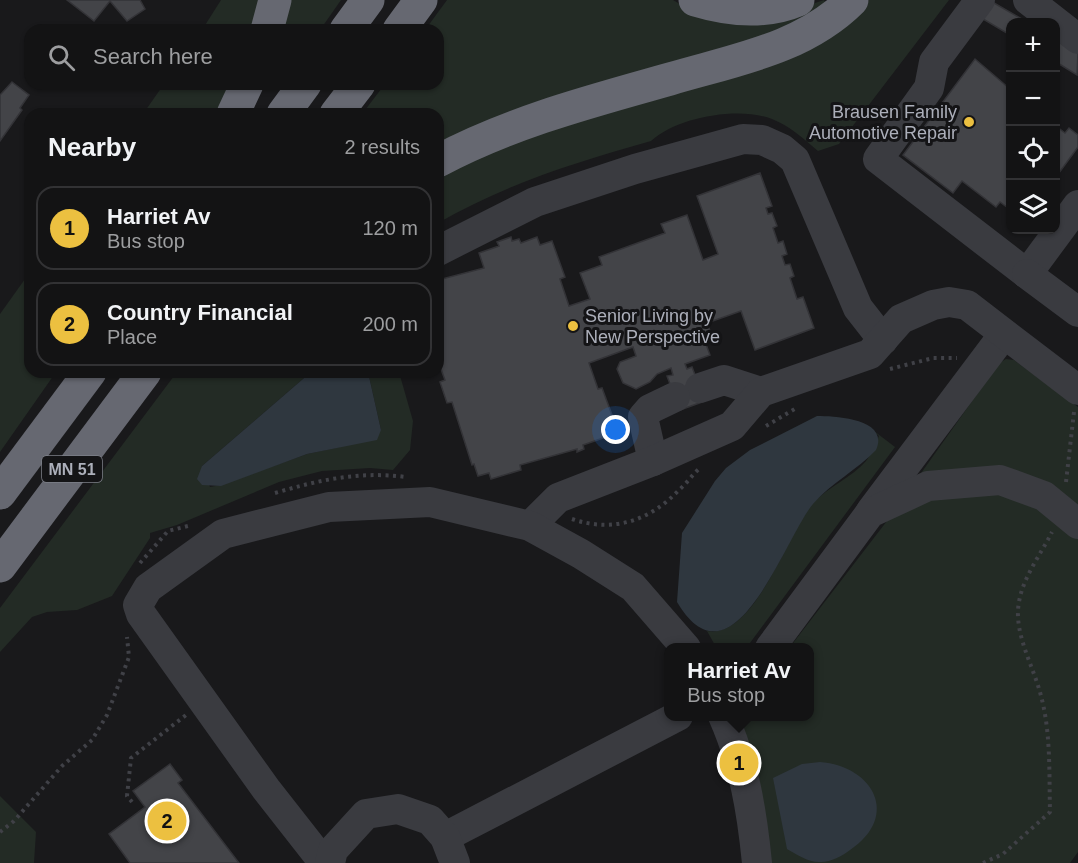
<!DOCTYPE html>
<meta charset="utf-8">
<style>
body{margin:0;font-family:Helvetica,sans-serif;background:#1c1c1d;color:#f1f3f6}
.controls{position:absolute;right:18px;top:18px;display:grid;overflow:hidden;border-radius:12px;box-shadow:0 2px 4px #0004}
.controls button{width:54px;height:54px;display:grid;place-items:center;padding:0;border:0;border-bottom:2px solid #323234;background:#131314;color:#f1f3f6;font:30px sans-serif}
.you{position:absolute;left:616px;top:430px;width:21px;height:21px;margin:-15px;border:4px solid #fff;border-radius:50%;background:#1a73e8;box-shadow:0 0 0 9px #1a73e833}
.badge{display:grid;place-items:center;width:39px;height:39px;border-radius:50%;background:#ecc040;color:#111;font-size:20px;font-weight:700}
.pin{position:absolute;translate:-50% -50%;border:3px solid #fff;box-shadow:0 2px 6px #0006}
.popup{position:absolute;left:664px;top:643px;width:150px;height:78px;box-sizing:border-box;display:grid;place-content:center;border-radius:12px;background:#131314;filter:drop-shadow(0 2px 4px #0005);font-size:20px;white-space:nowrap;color:#9d9ea0}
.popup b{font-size:22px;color:#f1f3f6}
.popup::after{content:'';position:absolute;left:50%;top:100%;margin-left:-12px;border:12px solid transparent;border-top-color:#131314}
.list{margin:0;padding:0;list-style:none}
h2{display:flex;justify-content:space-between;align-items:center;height:78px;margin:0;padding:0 24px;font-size:26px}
h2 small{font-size:20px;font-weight:400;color:#9d9ea0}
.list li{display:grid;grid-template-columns:39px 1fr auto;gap:18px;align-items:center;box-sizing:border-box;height:84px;margin:0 12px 12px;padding:0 12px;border:2px solid #323234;border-radius:18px}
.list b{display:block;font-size:22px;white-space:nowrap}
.list p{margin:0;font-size:20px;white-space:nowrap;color:#9d9ea0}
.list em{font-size:20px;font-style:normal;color:#9d9ea0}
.icon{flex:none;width:33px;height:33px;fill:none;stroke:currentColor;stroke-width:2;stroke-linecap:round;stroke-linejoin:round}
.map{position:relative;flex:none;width:1078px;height:863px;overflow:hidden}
.search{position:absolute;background:#131314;box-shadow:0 2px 4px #0004;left:24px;top:24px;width:420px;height:66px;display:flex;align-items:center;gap:15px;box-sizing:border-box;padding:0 21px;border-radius:18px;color:#9d9ea0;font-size:22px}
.panel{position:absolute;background:#131314;box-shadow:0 2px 4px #0004;left:24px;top:108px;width:420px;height:270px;border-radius:18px}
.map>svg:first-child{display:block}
.green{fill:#232b25}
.water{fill:#2f373f}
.building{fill:#434448;stroke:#333337;stroke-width:1.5}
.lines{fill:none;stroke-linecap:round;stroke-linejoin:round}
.path{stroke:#404147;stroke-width:4;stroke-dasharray:3 4.5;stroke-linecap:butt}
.minor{stroke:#3a3b40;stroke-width:30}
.highway{stroke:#666871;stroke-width:33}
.poi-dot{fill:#ecc040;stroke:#141416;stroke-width:2}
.labels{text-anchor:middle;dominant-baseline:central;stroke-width:6;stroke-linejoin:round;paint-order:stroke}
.shield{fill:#141416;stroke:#7e8089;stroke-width:1.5}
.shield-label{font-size:16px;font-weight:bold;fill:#acafba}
.poi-label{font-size:18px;fill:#acafba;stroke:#141416;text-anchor:end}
</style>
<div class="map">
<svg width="1078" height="863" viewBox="0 0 1078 863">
<rect width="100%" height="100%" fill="#19191b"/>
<g class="green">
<polygon points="221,0 265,0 256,30 202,30"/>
<polygon points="282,0 341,0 320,30 274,30"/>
<polygon points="447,0 673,0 685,7 797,9 824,0 827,5 791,28 438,147 438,114 362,114 385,84 438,84 438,30 425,30"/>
<path d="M869,0H949L839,144L818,151C804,139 790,126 772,119C739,106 677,117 651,141C577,162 505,184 438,223V170L860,10Z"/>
<polygon points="164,84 236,84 222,114 143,114"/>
<polygon points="30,272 30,372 56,372 0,452 0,314"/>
<polygon points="1006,359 1014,360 1078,407 1078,852 1070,863 768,863 739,717 810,716 810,648 790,647 890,517 999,363"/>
<polygon points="177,372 311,372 202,466 210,487 221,485 307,454 340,447 381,430 368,372 399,372 413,421 410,450 393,470 370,468 322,471 279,482 177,525 150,533 150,538 112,596 77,610 47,612 32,617 0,652 0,608"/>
<path d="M874,431L895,447L747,647H716L707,631C756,639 788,529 815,501C830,486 852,477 866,461C871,455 875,444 879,436Z"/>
<polygon points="0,796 36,832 34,863 0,863"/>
</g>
<g class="water">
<polygon points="311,372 368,372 381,430 377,440 307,454 221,486 202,485 197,479 202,466"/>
<path d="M817,416C836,416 890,419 876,450C857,470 831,483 813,504C785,537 733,696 677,602L682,533L715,481L726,468L750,450Z"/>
<path d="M820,762C873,766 901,816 850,850C842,856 831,862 821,862C809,863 796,854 787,849L773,778L802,764Z"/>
</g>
<g class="building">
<polygon points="67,0 140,0 145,9 127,21 110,1 94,21"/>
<polygon points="989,0 1027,22 1010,22 1010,35 978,16"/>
<polygon points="1056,40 1078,53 1077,75 1056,62"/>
<polygon points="975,59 1010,89 1010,205 1008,208 1000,202 996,207 962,181 953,193 903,155"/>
<polygon points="12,82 29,95 20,108 22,110 0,141 0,95"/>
<polygon points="1056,126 1065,133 1069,128 1078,135 1078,147 1056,177"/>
<polygon points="760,173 772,206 766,208 768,214 772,213 777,226 773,228 778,243 783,241 787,254 782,256 785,265 790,264 794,276 790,278 797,299 803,297 814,328 755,350 741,311 707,323 712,336 704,339 710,355 685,364 687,369 692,367 705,401 680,410 667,376 673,375 671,368 657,374 650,382 636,389 623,383 617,369 620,362 636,356 633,347 589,363 598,389 602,388 615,423 602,427 606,437 583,445 584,449 577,452 577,449 520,465 521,470 491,479 489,473 478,476 474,464 472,465 452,402 447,403 440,382 445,380 438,361 438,280 484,268 479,253 499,246 497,242 511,237 512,241 519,239 521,243 537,237 540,245 552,241 565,277 560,279 569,306 590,299 580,273 602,265 599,257 665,233 661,224 687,215 703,260 718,254 697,196"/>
<polygon points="170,764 182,780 178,783 239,863 130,863 109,834 145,807 133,791"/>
</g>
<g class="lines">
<g class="path">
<polyline points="890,369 933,358 957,358"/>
<polyline points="766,426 798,407"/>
<polyline points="1066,482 1074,412"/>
<path d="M275,493C319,480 359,471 406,477"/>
<path d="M572,519C613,533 650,521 680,489C687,483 692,475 699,469"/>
<polyline points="140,563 168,531 192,525"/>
<polyline points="132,802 127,796 131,758 186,715"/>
<polyline points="0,832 14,821 62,766 92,740 107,715 129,657 127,637"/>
<path d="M983,863L1003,854L1050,812C1049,774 1051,733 1041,696C1034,667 1013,633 1019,602C1023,577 1041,554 1052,532"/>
</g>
<g class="minor">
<polyline points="980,0 934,62 929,88 878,159 1027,274 1078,205"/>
<polyline points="1028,0 1078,39"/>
<polyline points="438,251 535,202 635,169 743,139 762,140 782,149 795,160 858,308 883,340"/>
<polyline points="1027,274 1078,312"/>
<polyline points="700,388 724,380 761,392"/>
<polyline points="653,461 643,417 650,409 675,397"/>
<polyline points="871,511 1004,334"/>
<polyline points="530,526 558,498 653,461 732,426 761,392 870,354 901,319 933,305 949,302 967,305 1078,390"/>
<polyline points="770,648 870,513 928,486 1000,480 1044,496 1078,524"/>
<path d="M723,716C744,763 752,812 757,863"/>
<polyline points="445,837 678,716"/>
<polyline points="324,863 266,789 141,614 138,605 148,588 223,534 329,507 430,502 530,526 581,554 633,587 686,648"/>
<polyline points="330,863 333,850 366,814 398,809 430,820 445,837 455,863"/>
</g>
<g class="highway">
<path d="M695,0C728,10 765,14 798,0"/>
<polyline points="267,30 275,0"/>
<polyline points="346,30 368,0"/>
<polyline points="399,30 421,0"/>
<polyline points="233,114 247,84"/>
<polyline points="283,114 305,84"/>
<polyline points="336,114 359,84"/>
<path d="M438,161C511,122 592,101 670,79C734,60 803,49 852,0"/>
<polyline points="0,493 90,372"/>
<polyline points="0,566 145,372"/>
</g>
</g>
<g class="poi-dot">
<circle cx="969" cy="122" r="6"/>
<circle cx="573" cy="326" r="6"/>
</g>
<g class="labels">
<rect class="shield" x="42" y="456" width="60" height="26" rx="4.5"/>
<g class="shield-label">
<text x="72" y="469">MN 51</text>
</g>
<g class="poi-label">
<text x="957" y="112">Brausen Family<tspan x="957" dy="21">Automotive Repair</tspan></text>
<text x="585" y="316" text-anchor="start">Senior Living by<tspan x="585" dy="21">New Perspective</tspan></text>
</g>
</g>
</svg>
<div class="controls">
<button>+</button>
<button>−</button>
<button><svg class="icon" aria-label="locate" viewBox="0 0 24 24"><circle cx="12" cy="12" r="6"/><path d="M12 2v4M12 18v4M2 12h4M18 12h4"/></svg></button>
<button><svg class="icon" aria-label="layers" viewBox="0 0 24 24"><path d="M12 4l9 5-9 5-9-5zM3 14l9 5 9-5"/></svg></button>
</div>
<div class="you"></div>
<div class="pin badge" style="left:739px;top:763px">1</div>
<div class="popup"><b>Harriet Av</b>Bus stop</div>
<div class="pin badge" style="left:167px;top:821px">2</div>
<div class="search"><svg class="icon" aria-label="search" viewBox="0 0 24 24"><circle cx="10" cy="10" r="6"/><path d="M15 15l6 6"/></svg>Search here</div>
<section class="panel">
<h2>Nearby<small>2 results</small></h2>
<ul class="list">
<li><span class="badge">1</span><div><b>Harriet Av</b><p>Bus stop</p></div><em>120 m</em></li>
<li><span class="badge">2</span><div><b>Country Financial</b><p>Place</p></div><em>200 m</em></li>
</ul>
</section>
</div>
